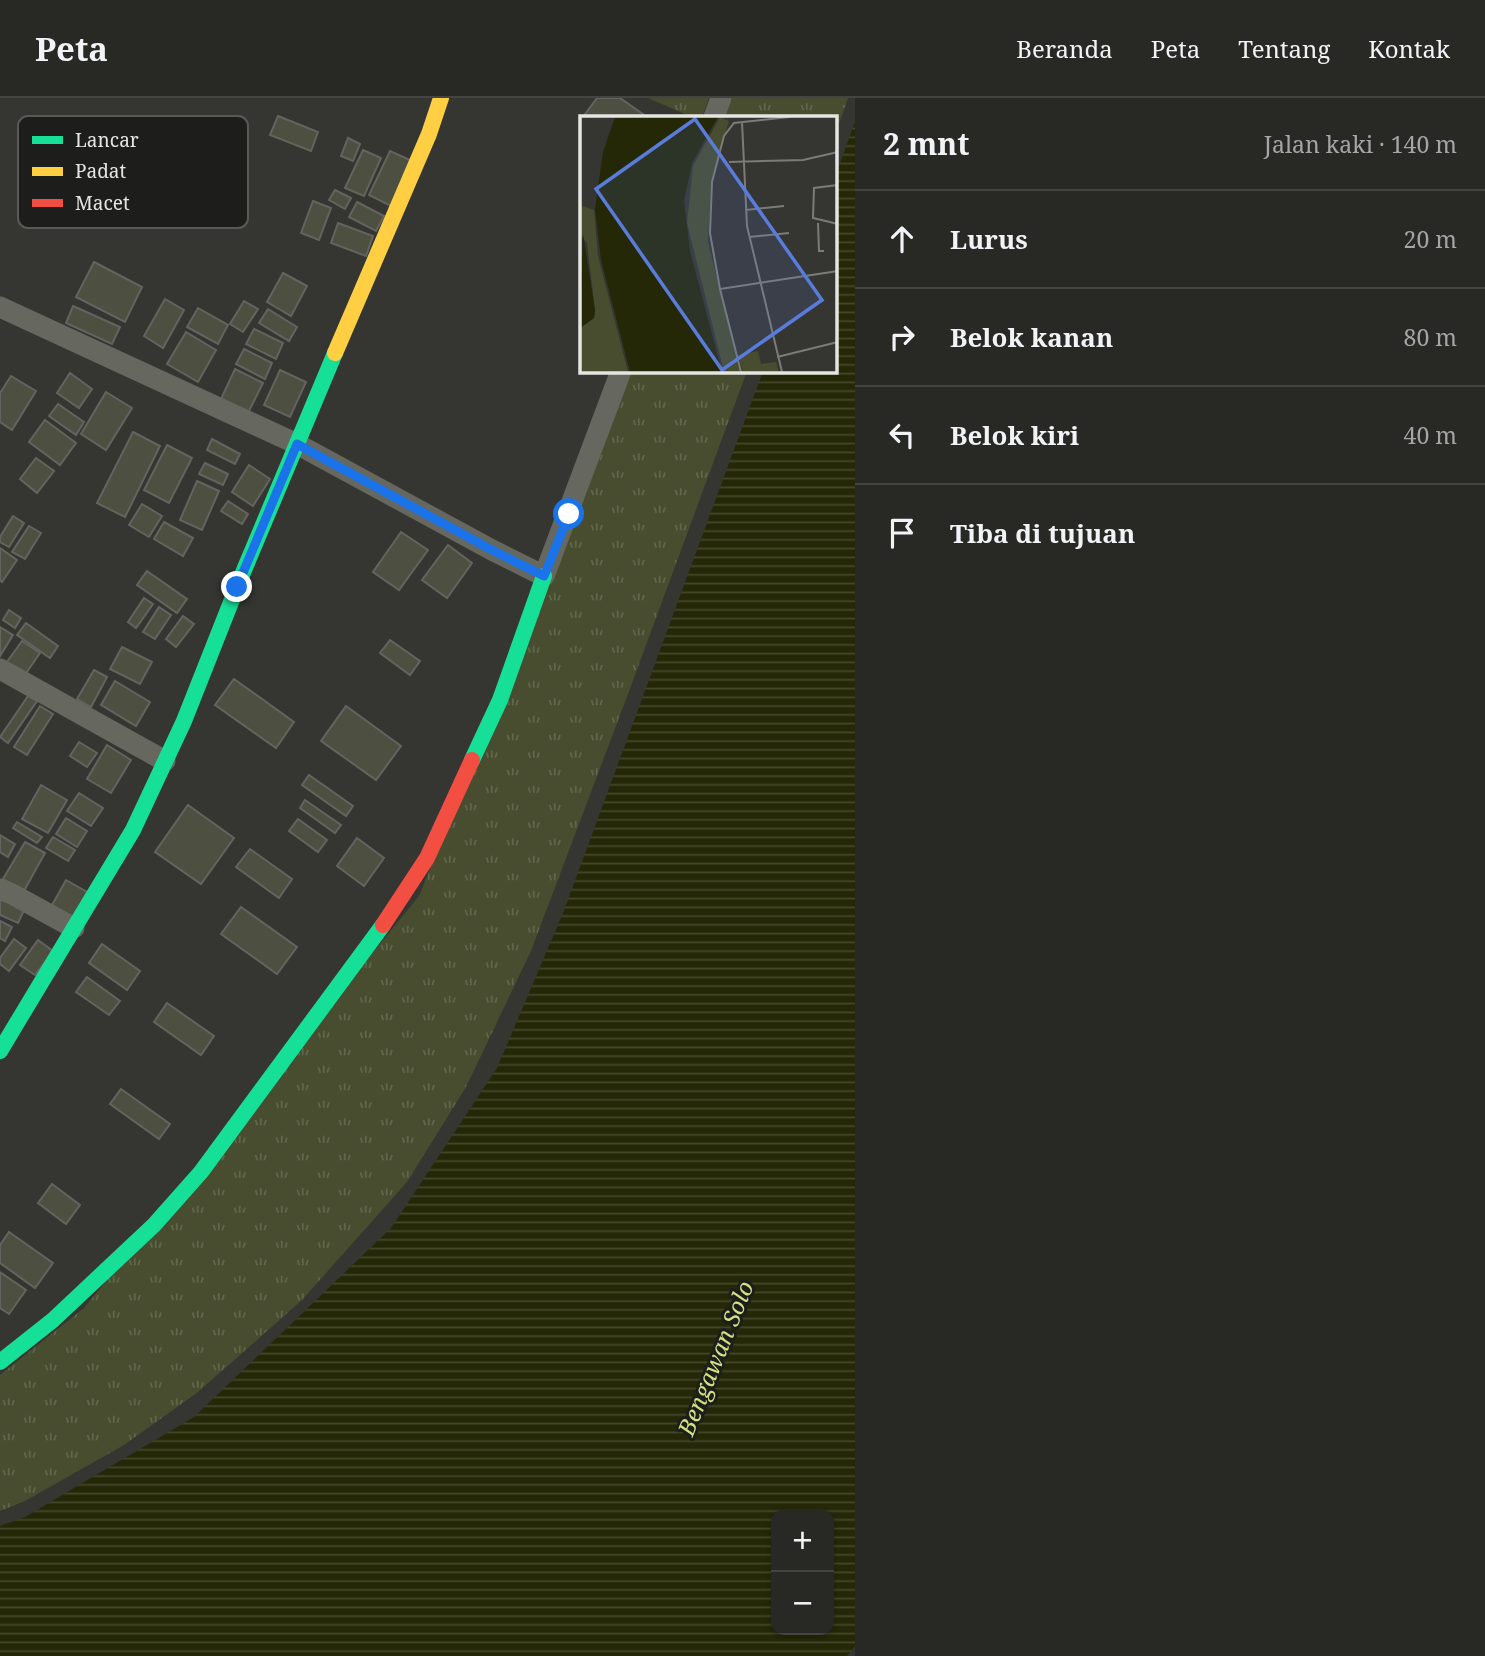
<!DOCTYPE html>
<html lang="id">
<meta charset="utf-8">
<style>
body{margin:0;font-family:"Noto Serif",serif;background:#30302d;color:#f1f3f6}
.controls{position:absolute;right:21px;bottom:21px;display:grid;overflow:hidden;border-radius:14px;box-shadow:0 2px 5px #0004}
.controls button{width:63px;height:63px;display:grid;place-items:center;padding:0;border:0;border-bottom:2px solid #444442;background:#282825;color:#f1f3f6;font:35px sans-serif}
.stop{position:absolute;width:21px;height:21px;margin:-16px;border:5px solid #1a73e8;border-radius:50%;background:#fff}
.stop.end{background:#1a73e8;border-color:#fff;box-shadow:0 2px 7px #0008}
.list{margin:0;padding:0;list-style:none}
h2{display:flex;justify-content:space-between;align-items:center;height:91px;margin:0;padding:0 28px;font-size:30px}
h2 small{font-size:23px;font-weight:400;color:#a5a6a7}
.list li{display:grid;grid-template-columns:46px 1fr auto;gap:21px;align-items:center;box-sizing:border-box;height:98px;padding:0 28px;border-top:2px solid #444442}
.list b{display:block;font-size:26px;white-space:nowrap}
.list em{font-size:23px;font-style:normal;color:#a5a6a7}
.icon{flex:none;width:38px;height:38px;fill:none;stroke:currentColor;stroke-width:2;stroke-linecap:round;stroke-linejoin:round}
.map{position:relative;flex:none;width:855px;height:1558px;overflow:hidden}
header{display:flex;align-items:center;gap:42px;box-sizing:border-box;height:98px;padding:0 35px;background:#282825;border-bottom:2px solid #444442}
header strong{font-size:33px}
nav{display:flex;gap:38px;margin-inline-start:auto;font-size:24px}
main{display:flex}
aside{flex:1;background:#282825}
.map>svg:first-child{display:block}
.grass{fill:url(#grass-tufts)}
.water{fill:url(#water-rules);fill-rule:evenodd}
.building{fill:#4d4f40;stroke:#636460;stroke-width:2}
.lines{fill:none;stroke-linecap:round;stroke-linejoin:round}
.street{stroke:#66685f;stroke-width:21}
.fast{stroke:#16e098;stroke-width:16}
.slow{stroke:#ffcf43;stroke-width:16}
.jam{stroke:#f24e42;stroke-width:16}
.route{stroke:#1a73e8;stroke-width:9}
.labels{text-anchor:middle;dominant-baseline:central;stroke-width:6;stroke-linejoin:round;paint-order:stroke}
.water-label{font-size:23px;font-style:italic;fill:#d0e282;stroke:#1d1e1b}
.inset-road{fill:none;stroke:#7b7c77;stroke-width:2}
.view{fill:#597cdb;fill-opacity:0.15;stroke:#597cdb;stroke-width:3.5}
.inset-edge{fill:none;stroke:#e5e6e1;stroke-width:3.5}
.key{fill:#1d1e1b;stroke:#595a56;stroke-width:2}
.key-label{font-size:19px;fill:#e5e6e1}
</style>
<header>
<strong>Peta</strong>
<nav><a>Beranda</a><a>Peta</a><a>Tentang</a><a>Kontak</a></nav>
</header>
<main>
<div class="map">
<svg width="855" height="1558" viewBox="0 0 855 1558">
<defs>
<pattern id="grass-tufts" width="24" height="20" patternUnits="userSpaceOnUse" patternTransform="scale(1.75)"><rect width="24" height="20" fill="#474d2e"/><path d="M3 7l-1-3M5 7V3M7 7l1-3M15 17l-1-3M17 17v-4M19 17l1-3" fill="none" stroke="#61674c"/></pattern>
<pattern id="water-rules" width="6" height="5" patternUnits="userSpaceOnUse" patternTransform="scale(1.75)"><rect width="6" height="5" fill="#242807"/><path d="M0 2.5h6" fill="none" stroke="#44472b"/></pattern>
</defs>
<rect width="100%" height="100%" fill="#353631"/>
<g class="grass">
<polygon points="648,0 709,0 702,19 692,19"/>
<polygon points="732,0 848,0 836,34 836,19 725,19"/>
<polygon points="631,273 747,273 628,596 531,853 466,989 407,1084 302,1202 198,1294 124,1347 25,1403 0,1413 0,1277 84,1210 419,798"/>
</g>
<path class="water" d="M855,24V1548L847,1558H0V1428L25,1419L194,1319L391,1130L497,970L563,815L763,273H836V76ZM776,1416H829V1532H776Z"/>
<g class="building">
<polygon points="597,0 620,0 647,19 583,19"/>
<polygon points="278,18 318,34 311,53 270,37"/>
<polygon points="348,40 360,46 353,63 341,58"/>
<polygon points="363,52 381,60 364,98 345,90"/>
<polygon points="390,53 412,63 391,108 369,97"/>
<polygon points="335,92 351,100 345,111 329,102"/>
<polygon points="313,103 331,110 319,142 301,135"/>
<polygon points="357,104 384,118 376,133 349,119"/>
<polygon points="338,125 373,138 366,158 331,145"/>
<polygon points="94,164 142,189 125,224 76,199"/>
<polygon points="283,175 307,188 291,218 267,204"/>
<polygon points="165,201 184,212 163,250 144,238"/>
<polygon points="244,203 258,211 243,234 230,226"/>
<polygon points="73,208 120,229 112,246 66,225"/>
<polygon points="198,210 228,227 218,246 187,229"/>
<polygon points="268,211 297,229 289,243 259,225"/>
<polygon points="254,231 283,245 276,261 246,246"/>
<polygon points="186,234 216,252 198,284 167,266"/>
<polygon points="244,251 272,265 265,281 236,266"/>
<polygon points="235,271 263,285 247,317 220,303"/>
<polygon points="280,272 306,284 290,319 264,307"/>
<polygon points="70,275 92,291 79,310 57,295"/>
<polygon points="11,278 36,293 12,332 0,324 0,295"/>
<polygon points="106,294 132,310 106,352 81,336"/>
<polygon points="58,306 84,324 76,337 49,318"/>
<polygon points="45,322 76,345 60,367 29,344"/>
<polygon points="133,334 160,348 125,419 97,405"/>
<polygon points="212,341 240,356 235,366 207,352"/>
<polygon points="167,347 192,360 169,405 144,392"/>
<polygon points="36,360 54,373 37,395 20,381"/>
<polygon points="205,365 228,376 223,387 199,376"/>
<polygon points="249,367 270,381 253,408 232,394"/>
<polygon points="197,383 219,393 202,432 180,422"/>
<polygon points="228,403 248,416 242,426 221,413"/>
<polygon points="142,406 162,418 149,439 129,427"/>
<polygon points="13,418 24,425 9,449 0,444 0,439"/>
<polygon points="164,424 193,440 183,458 154,441"/>
<polygon points="29,428 41,435 25,461 12,454"/>
<polygon points="401,434 428,452 399,492 373,474"/>
<polygon points="448,447 472,465 447,500 422,482"/>
<polygon points="0,450 17,462 2,484 0,482"/>
<polygon points="147,473 187,501 177,515 137,487"/>
<polygon points="144,500 153,506 136,530 128,524"/>
<polygon points="159,509 171,517 155,541 143,534"/>
<polygon points="9,512 21,520 15,530 3,522"/>
<polygon points="183,518 194,526 176,549 166,541"/>
<polygon points="26,525 58,548 50,560 17,537"/>
<polygon points="0,529 13,537 0,558"/>
<polygon points="390,542 420,563 410,577 380,555"/>
<polygon points="22,543 40,555 22,581 4,568"/>
<polygon points="122,549 152,564 140,586 110,571"/>
<polygon points="94,572 107,579 91,609 77,601"/>
<polygon points="234,581 294,624 276,650 215,607"/>
<polygon points="115,583 150,604 136,628 101,607"/>
<polygon points="28,598 37,603 8,645 0,639"/>
<polygon points="40,608 53,616 27,657 14,649"/>
<polygon points="346,608 401,648 376,682 321,643"/>
<polygon points="79,644 97,655 87,669 70,658"/>
<polygon points="107,647 131,662 111,695 87,681"/>
<polygon points="309,677 353,708 346,718 302,687"/>
<polygon points="41,687 67,702 48,735 22,721"/>
<polygon points="79,695 103,710 91,728 67,713"/>
<polygon points="305,702 341,727 335,735 300,710"/>
<polygon points="188,707 234,740 201,786 155,754"/>
<polygon points="66,720 87,733 77,749 56,736"/>
<polygon points="298,721 327,742 318,754 289,733"/>
<polygon points="17,724 42,739 37,745 13,730"/>
<polygon points="0,737 15,746 8,759 0,754"/>
<polygon points="53,739 75,752 68,763 46,750"/>
<polygon points="357,740 384,760 364,788 337,768"/>
<polygon points="25,744 45,755 24,793 3,781"/>
<polygon points="250,751 292,781 279,800 236,769"/>
<polygon points="66,782 89,795 73,822 51,809"/>
<polygon points="0,800 26,808 18,825 0,817"/>
<polygon points="241,809 297,849 277,876 221,836"/>
<polygon points="0,823 12,829 5,843 0,840"/>
<polygon points="14,841 26,850 9,873 0,866 0,860"/>
<polygon points="38,842 53,853 35,877 20,867"/>
<polygon points="102,846 140,873 127,892 89,865"/>
<polygon points="87,879 120,903 109,917 76,894"/>
<polygon points="167,905 214,938 201,957 154,924"/>
<polygon points="121,991 170,1026 159,1041 110,1006"/>
<polygon points="52,1086 80,1107 66,1126 38,1105"/>
<polygon points="9,1134 53,1165 35,1190 0,1165 0,1147"/>
<polygon points="0,1174 26,1192 9,1216 0,1210"/>
</g>
<g class="lines">
<g class="street">
<polyline points="714,19 721,0"/>
<polyline points="0,209 297,346 492,452 544,478 621,273"/>
<polyline points="0,571 165,663"/>
<polyline points="0,791 12,796 74,830"/>
</g>
<g class="fast">
<polyline points="472,662 500,602 544,478"/>
<polyline points="0,953 133,732 184,623 237,489 335,255"/>
<polyline points="0,1264 53,1222 154,1127 201,1074 383,827"/>
</g>
<polyline class="slow" points="335,255 429,36 441,0"/>
<polyline class="jam" points="383,827 427,760 472,662"/>
</g>
<g class="lines">
<polyline class="route" points="237,489 297,346 492,452 544,478 569,416"/>
</g>
<g class="labels">
<g class="water-label">
<text transform="translate(715 1260) rotate(-68)">Bengawan Solo</text>
</g>
</g>
<g transform="translate(580 18)">
<rect width="257" height="257" fill="#353631"/>
<path d="M140,1L149,5L131,65L128,126L160,256H144L107,107L113,50ZM0,89L14,94L18,140L48,256H0V212L14,202L15,194L7,127L0,119ZM178,235L181,248L196,246L199,256H163L158,239Z" fill="#474d2e"/>
<path d="M35,1H138L112,47L104,85L110,135L142,256H50L21,144L15,93L23,36ZM3,118L15,194L14,202L0,212Z" fill="#242807"/>
<path class="inset-road" d="M162,6L167,110L202,256M149,46L223,44L258,36M258,69L234,72L233,102L258,108M166,94L204,90M238,107L239,135H244M169,121L209,117M140,173L130,117L132,66L144,20L154,7L209,1M197,241L258,226M161,256L140,173L258,155"/>
<path class="view" d="M115,3L242,184L142,254L16,73Z"/>
<rect width="257" height="257" class="inset-edge"/>
</g>
<rect x="18" y="18" width="230" height="112" rx="10" class="key"/>
<rect x="32" y="38" width="31" height="8" fill="#16e098"/>
<rect x="32" y="69" width="31" height="9" fill="#ffcf43"/>
<rect x="32" y="101" width="31" height="8" fill="#f24e42"/>
<g class="key-label">
<text x="75" y="49">Lancar</text>
<text x="75" y="80">Padat</text>
<text x="75" y="112">Macet</text>
</g>
</svg>
<div class="controls">
<button>+</button>
<button>−</button>
</div>
<div class="stop" style="left:569px;top:416px"></div>
<div class="stop end" style="left:237px;top:489px"></div>
</div>
<aside>
<h2>2 mnt<small>Jalan kaki · 140 m</small></h2>
<ul class="list">
<li><svg class="icon" aria-label="ahead" viewBox="0 0 24 24"><path d="M12 20V5M6 11l6-6 6 6"/></svg><div><b>Lurus</b></div><em>20 m</em></li>
<li><svg class="icon" aria-label="right" viewBox="0 0 24 24"><path d="M7 20v-9h11M14 6l5 5-5 5"/></svg><div><b>Belok kanan</b></div><em>80 m</em></li>
<li><svg class="icon" aria-label="left" viewBox="0 0 24 24"><path d="M17 20v-9H6M10 6l-5 5 5 5"/></svg><div><b>Belok kiri</b></div><em>40 m</em></li>
<li><svg class="icon" aria-label="arrive" viewBox="0 0 24 24"><path d="M6 21V4h12l-3 4 3 4H6"/></svg><div><b>Tiba di tujuan</b></div></li>
</ul>
</aside>
</main>
